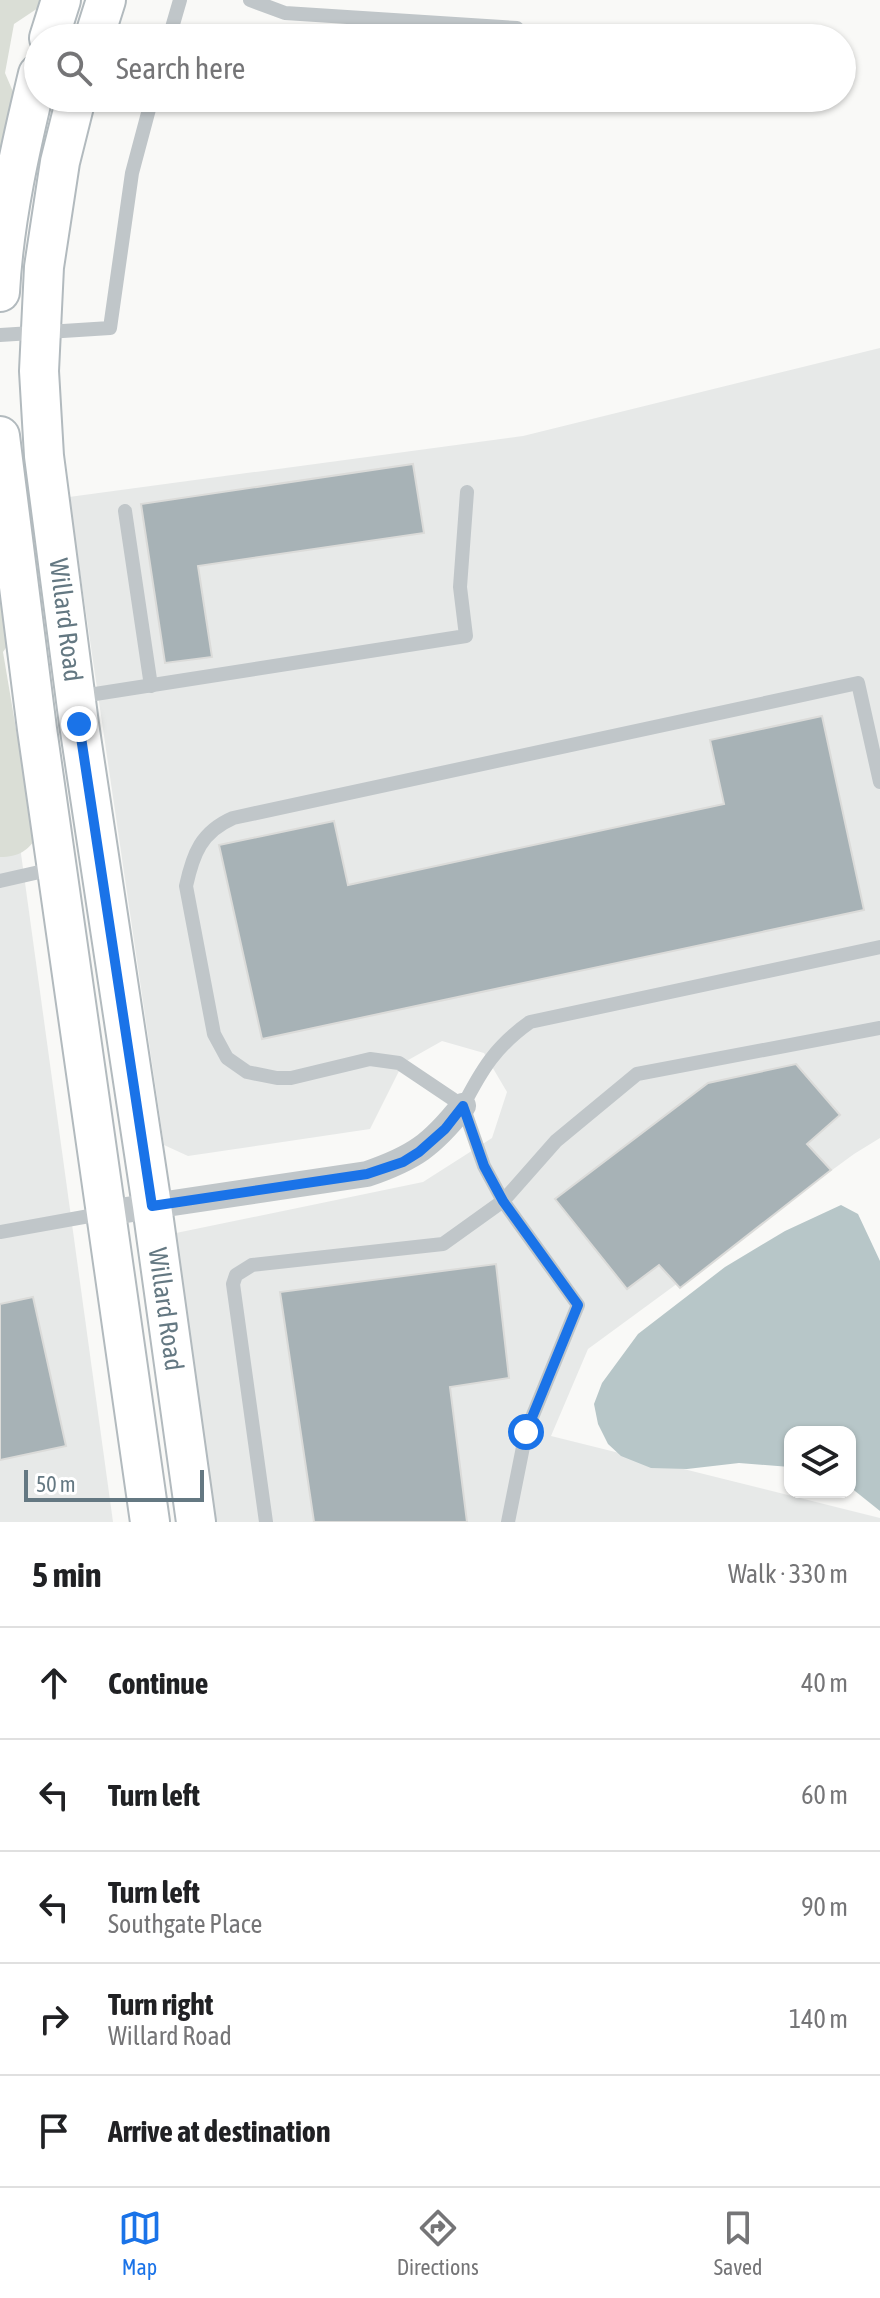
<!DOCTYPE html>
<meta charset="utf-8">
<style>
body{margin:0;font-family:"Asap Condensed",sans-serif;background:#f6f6f6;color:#202124}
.controls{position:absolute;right:24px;bottom:24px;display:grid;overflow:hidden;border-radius:16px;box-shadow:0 2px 6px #0004}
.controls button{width:72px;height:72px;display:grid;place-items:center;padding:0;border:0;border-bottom:2px solid #e0e0e0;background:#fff;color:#202124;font:40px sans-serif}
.scale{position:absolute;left:24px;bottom:20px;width:180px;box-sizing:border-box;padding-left:8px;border:4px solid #647882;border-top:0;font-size:22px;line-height:28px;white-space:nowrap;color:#647882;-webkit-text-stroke:6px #fff;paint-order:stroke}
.stop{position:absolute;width:24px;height:24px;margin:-18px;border:6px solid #1a73e8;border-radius:50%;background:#fff}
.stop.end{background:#1a73e8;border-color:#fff;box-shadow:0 2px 8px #0008}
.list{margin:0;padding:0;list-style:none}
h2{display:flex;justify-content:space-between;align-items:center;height:104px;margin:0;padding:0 32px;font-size:34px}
h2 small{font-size:26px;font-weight:400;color:#757577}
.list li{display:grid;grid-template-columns:52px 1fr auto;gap:24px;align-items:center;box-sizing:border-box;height:112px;padding:0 32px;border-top:2px solid #e0e0e0}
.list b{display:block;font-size:30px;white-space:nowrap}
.list p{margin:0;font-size:26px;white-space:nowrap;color:#757577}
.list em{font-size:26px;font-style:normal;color:#757577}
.icon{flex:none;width:44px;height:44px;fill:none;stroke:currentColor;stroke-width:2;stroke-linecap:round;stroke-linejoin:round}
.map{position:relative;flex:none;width:880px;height:1522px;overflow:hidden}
.search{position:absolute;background:#fff;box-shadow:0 2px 6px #0004;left:24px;right:24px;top:24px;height:88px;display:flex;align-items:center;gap:20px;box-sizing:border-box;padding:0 28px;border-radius:44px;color:#757577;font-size:30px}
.sheet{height:664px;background:#fff}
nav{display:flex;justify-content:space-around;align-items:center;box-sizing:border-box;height:112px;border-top:2px solid #e0e0e0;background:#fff;font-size:22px;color:#757577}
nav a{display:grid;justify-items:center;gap:4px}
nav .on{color:#1a73e8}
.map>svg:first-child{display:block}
.built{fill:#e7e9e8}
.green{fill:#daded6}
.water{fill:#b7c6c8}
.building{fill:#a7b2b6;stroke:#dbdbd9;stroke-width:2}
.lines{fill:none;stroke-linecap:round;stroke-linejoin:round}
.secondary-casing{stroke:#b2babe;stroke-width:42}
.service{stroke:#c0c6c9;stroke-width:14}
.minor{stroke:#c0c6c9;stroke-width:26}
.secondary{stroke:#fff;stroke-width:38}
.route{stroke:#1a73e8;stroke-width:10}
.labels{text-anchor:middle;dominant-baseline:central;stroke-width:8;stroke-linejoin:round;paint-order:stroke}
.street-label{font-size:26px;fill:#647882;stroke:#fff}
</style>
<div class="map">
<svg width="880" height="1522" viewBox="0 0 880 1522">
<rect width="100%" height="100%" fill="#f9f9f7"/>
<g class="built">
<polygon points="880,348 880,1138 854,1154 588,1349 551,1436 880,1518 880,1522 212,1522 176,1233 423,1182 492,1138 507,1092 484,1053 442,1041 403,1063 370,1129 188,1156 164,1145 69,497 523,436"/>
<polygon points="15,810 113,1522 0,1522 0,813"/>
</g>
<g class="green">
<polygon points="0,0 42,0 38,8 14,24 5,73 14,94 0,168"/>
<path d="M0,546L12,639L3,652L17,735L30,760L38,835C28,851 19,857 0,857Z"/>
</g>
<polygon class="water" points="841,1205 858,1214 880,1261 880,1511 850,1487 850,1432 790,1432 790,1467 739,1463 687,1469 651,1468 621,1456 608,1444 598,1424 594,1404 602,1383 638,1334 725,1267 785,1231"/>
<g class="building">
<polygon points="413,464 424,533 198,566 212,657 165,663 141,504"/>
<polygon points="822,716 864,910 262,1039 219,845 334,821 348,885 724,804 710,740"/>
<polygon points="796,1064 840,1115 807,1144 831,1170 680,1288 659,1265 627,1289 555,1199 708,1083"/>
<polygon points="496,1264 509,1378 450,1387 467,1522 314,1522 280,1292"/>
<polygon points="33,1297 66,1446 0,1460 0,1304"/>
</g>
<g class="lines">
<defs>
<g id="secondary">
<polyline points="49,38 61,0"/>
<polyline points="94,38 106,0"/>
<polyline points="76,98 60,162 44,267 39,371 44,456 79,724 152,1206 196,1522"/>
<path d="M0,292C4,218 21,145 38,74"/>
<polyline points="0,436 37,729 150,1522"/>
</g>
</defs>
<use href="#secondary" class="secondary-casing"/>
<g class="service">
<polyline points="250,0 285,13 517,28"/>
<polyline points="169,38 180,0"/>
<polyline points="0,335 110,328 132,173 152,98"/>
<polyline points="125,511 151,686"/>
<polyline points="76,697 466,636 460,587 467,492"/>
<path d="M880,782L858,683L233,818C201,832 193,854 186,886L214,1034L227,1058L247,1072L277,1078H291L370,1059L399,1063L463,1106L484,1166L503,1201L556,1141L637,1074L880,1028"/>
<polyline points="0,881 57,868"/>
<path d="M463,1106C482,1069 496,1046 530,1022L880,947"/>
<polyline points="0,1232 106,1213"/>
<polyline points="266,1522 233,1284 236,1275 252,1265 443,1244 503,1201 578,1305 526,1432 508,1522"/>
</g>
<path class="minor" d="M106,1213L367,1174C414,1158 432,1145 463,1106"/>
<use href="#secondary" class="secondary"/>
</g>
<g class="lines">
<polyline class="route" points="79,724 152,1206 367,1174 403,1162 419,1152 445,1129 463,1106 484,1166 503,1201 578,1305 526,1432"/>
</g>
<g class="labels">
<g class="street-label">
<text transform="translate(66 620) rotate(83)">Willard Road</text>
<text transform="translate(166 1309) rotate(82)">Willard Road</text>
</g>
</g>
</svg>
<div class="controls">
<button><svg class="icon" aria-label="layers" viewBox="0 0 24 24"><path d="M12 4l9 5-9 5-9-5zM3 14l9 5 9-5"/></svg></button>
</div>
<div class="scale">50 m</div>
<div class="stop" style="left:526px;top:1432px"></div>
<div class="stop end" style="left:79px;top:724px"></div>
<div class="search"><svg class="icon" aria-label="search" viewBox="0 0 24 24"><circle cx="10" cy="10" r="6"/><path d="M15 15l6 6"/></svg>Search here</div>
</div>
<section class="sheet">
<h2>5 min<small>Walk · 330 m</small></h2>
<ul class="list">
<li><svg class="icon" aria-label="ahead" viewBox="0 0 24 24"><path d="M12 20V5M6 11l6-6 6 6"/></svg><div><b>Continue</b></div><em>40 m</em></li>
<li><svg class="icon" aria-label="left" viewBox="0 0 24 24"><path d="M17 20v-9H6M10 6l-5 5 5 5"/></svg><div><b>Turn left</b></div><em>60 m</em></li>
<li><svg class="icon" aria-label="left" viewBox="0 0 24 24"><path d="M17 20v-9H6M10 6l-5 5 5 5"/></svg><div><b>Turn left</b><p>Southgate Place</p></div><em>90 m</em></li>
<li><svg class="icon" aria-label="right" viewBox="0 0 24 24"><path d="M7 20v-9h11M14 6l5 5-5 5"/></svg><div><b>Turn right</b><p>Willard Road</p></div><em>140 m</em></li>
<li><svg class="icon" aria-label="arrive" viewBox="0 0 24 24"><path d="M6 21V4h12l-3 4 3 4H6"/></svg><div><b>Arrive at destination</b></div></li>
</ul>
</section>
<nav>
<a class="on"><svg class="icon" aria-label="map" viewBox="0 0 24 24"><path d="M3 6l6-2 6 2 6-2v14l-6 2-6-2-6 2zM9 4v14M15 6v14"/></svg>Map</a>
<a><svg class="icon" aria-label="directions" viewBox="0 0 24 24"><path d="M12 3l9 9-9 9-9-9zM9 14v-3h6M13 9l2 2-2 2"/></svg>Directions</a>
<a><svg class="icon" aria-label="saved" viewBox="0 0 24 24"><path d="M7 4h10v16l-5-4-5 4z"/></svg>Saved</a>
</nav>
